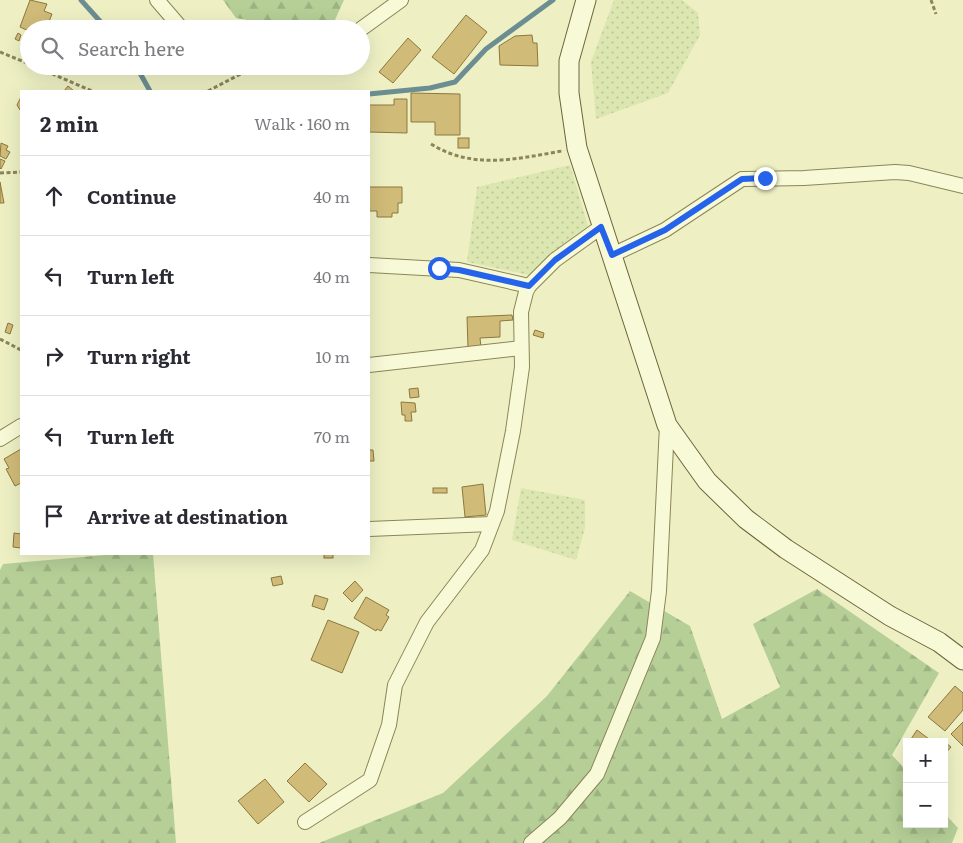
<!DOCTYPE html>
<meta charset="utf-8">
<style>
body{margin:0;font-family:Literata,serif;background:#f2f2f3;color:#2b2b33}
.controls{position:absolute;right:15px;bottom:15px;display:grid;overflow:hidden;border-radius:0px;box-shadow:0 5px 20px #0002}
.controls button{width:45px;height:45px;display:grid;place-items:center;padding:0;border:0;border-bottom:1px solid #e1e1e2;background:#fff;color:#2b2b33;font:25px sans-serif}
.stop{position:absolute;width:15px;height:15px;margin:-11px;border:4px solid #2563eb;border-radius:50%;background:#fff}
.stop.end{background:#2563eb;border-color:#fff;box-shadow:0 1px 5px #0008}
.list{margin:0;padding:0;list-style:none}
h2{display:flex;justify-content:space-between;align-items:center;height:65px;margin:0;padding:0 20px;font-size:21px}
h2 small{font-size:16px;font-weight:400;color:#7c7c81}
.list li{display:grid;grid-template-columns:32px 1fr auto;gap:15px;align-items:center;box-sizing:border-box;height:80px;padding:0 20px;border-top:1px solid #e1e1e2}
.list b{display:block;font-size:19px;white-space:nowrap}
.list em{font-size:16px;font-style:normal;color:#7c7c81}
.icon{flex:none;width:28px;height:28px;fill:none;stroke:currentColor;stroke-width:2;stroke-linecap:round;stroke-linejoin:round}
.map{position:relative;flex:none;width:963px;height:843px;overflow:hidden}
.search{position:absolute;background:#fff;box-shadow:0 5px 20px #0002;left:20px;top:20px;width:350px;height:55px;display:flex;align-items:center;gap:12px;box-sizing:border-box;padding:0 18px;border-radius:28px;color:#7c7c81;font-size:19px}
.panel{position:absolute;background:#fff;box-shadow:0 5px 20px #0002;left:20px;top:90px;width:350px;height:465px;border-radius:0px}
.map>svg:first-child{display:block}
.farmland{fill:url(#farmland-dots)}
.forest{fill:url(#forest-firs)}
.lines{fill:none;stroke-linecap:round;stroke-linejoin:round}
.stream{stroke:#6c8e92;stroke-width:5}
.building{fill:#d0bb78;stroke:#8c783e}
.street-casing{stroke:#8b8559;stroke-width:16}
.secondary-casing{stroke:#6d663c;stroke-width:21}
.path{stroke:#8b8559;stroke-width:3;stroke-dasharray:4 2.5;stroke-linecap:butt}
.street{stroke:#f8fad7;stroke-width:14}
.secondary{stroke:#f8fad7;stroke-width:19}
.route{stroke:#2563eb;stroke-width:6}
</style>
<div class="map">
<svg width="963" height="843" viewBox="0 0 963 843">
<defs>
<pattern id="farmland-dots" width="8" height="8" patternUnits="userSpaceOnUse" patternTransform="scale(1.25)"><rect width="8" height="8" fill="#dce6b0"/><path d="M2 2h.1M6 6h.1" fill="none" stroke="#bec697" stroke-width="1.8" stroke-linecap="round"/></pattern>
<pattern id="forest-firs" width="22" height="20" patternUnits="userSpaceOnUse" patternTransform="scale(1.25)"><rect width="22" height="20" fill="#b5cf97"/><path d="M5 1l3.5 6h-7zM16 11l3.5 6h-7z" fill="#9db282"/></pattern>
</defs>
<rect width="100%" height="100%" fill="#eef0c4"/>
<g class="farmland">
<polygon points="614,0 682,0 698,13 700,35 668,93 596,119 591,62"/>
<polygon points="570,165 588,226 529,275 467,262 477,187"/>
<polygon points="521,488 585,500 585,528 576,560 512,540"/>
</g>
<g class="forest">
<path d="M223,0H344L334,22C300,25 269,24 236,18Z"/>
<polygon points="117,554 153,554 176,843 0,843 0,570 3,564"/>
<polygon points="817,589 939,673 892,755 907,771 907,824 944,824 944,813 958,828 952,843 319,843 443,793 547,696 630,591 690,626 722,719 780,687 753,624"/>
</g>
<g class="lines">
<g class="stream">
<polyline points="81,0 107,29"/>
<polyline points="136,66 150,91"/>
<polyline points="369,94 430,88 455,82 486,49 553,0"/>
</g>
</g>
<g class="building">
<polygon points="30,0 47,4 44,11 52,14 46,29 29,29 29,31 20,27"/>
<polygon points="466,15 487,32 454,74 432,57"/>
<polygon points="18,33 21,35 19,41 15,39"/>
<polygon points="532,35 533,43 537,43 538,66 500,65 499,46 515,36"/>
<polygon points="408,38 421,50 393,83 379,72"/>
<polygon points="68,86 74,91 64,91"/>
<polygon points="411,93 460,94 460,135 435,135 435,122 411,122"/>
<polygon points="21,97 21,109 20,110 17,105"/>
<polygon points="394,99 407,99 407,133 369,132 369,105 394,105"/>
<rect x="458" y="138" width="11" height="10"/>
<polygon points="1,143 8,146 6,150 10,152 6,159 0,156"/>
<polygon points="0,159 5,161 1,169 0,168"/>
<polygon points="0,182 4,203 0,203"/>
<polygon points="369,187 402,187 402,203 398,203 398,213 392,213 392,217 377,217 377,211 369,211"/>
<polygon points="512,315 513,320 500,321 500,337 480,338 481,347 468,348 467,317"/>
<polygon points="8,323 13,325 10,334 5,332"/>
<polygon points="535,330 544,333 543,338 533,335"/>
<polygon points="418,388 419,397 410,398 409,389"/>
<polygon points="401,402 415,403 416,412 411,412 412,421 405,421 405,415 402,415"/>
<polygon points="21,449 21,483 15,486 6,469 9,468 4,459"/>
<polygon points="369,450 373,450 374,461 369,461"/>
<polygon points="483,484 486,515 465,517 462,487"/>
<rect x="433" y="488" width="14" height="5"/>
<polygon points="14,533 21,534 21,548 13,547"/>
<rect x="324" y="554" width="9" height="4"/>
<polygon points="281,576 283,584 273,586 271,578"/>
<polygon points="355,581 363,590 352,602 343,593"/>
<polygon points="315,595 328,599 324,610 312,606"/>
<polygon points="366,597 389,610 386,615 389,617 381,631 377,629 376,631 354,618"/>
<polygon points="328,620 359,632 342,673 311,660"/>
<polygon points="955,686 963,693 963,710 945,731 928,717"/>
<polygon points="963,722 963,746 951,734"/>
<polygon points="917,730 929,739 927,742 909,742"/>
<polygon points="940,738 951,747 944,755 944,742 936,742"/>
<polygon points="305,763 327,784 309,802 287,781"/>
<polygon points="265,779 284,802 258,824 238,801"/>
</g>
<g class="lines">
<defs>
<g id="street">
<polyline points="157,0 182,29"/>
<polyline points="361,29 401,0"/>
<polyline points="612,255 665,230 742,179 804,178 895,172 909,173 963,186"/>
<polyline points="369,265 459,270 529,286"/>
<polyline points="369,365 521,348"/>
<polyline points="0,439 21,426"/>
<polyline points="369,529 491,524"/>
<polyline points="305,822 370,780 389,725 395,685 427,622 482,550 497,511 513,431 522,367 521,312 526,292 529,286 555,260 601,227"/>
<polyline points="531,843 560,818 597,774 653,638 659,591 667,425"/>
</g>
<polyline id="secondary" points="586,0 569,61 569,93 577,148 667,425 707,481 746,519 786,549 890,616 939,642 963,660"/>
</defs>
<use href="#street" class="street-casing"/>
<use href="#secondary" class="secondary-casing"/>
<g class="path">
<polyline points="931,0 936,14"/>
<polyline points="0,52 29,64"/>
<polyline points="34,66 92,91"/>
<polyline points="208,91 256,66"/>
<path d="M431,144C473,170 516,159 562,151"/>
<polyline points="0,173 21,172"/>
<polyline points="0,339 21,350"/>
</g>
<use href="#street" class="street"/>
<use href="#secondary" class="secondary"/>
</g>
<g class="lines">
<polyline class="route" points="439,268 459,270 529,286 555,260 601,227 612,255 665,230 742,179 765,178"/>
</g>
</svg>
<div class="controls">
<button>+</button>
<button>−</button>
</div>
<div class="stop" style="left:439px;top:268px"></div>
<div class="stop end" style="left:765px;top:178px"></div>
<div class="search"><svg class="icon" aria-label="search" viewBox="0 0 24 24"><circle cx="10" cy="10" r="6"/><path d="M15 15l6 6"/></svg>Search here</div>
<section class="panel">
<h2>2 min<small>Walk · 160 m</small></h2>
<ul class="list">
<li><svg class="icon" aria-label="ahead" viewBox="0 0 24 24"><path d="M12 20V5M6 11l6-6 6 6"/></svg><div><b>Continue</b></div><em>40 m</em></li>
<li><svg class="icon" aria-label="left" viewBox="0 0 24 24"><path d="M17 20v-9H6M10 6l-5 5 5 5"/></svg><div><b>Turn left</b></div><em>40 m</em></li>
<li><svg class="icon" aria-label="right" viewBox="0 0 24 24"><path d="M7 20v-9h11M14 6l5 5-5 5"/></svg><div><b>Turn right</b></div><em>10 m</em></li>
<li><svg class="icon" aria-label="left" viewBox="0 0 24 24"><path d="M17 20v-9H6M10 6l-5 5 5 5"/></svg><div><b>Turn left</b></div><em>70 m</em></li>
<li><svg class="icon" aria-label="arrive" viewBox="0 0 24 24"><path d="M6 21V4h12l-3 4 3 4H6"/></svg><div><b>Arrive at destination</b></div></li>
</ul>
</section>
</div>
